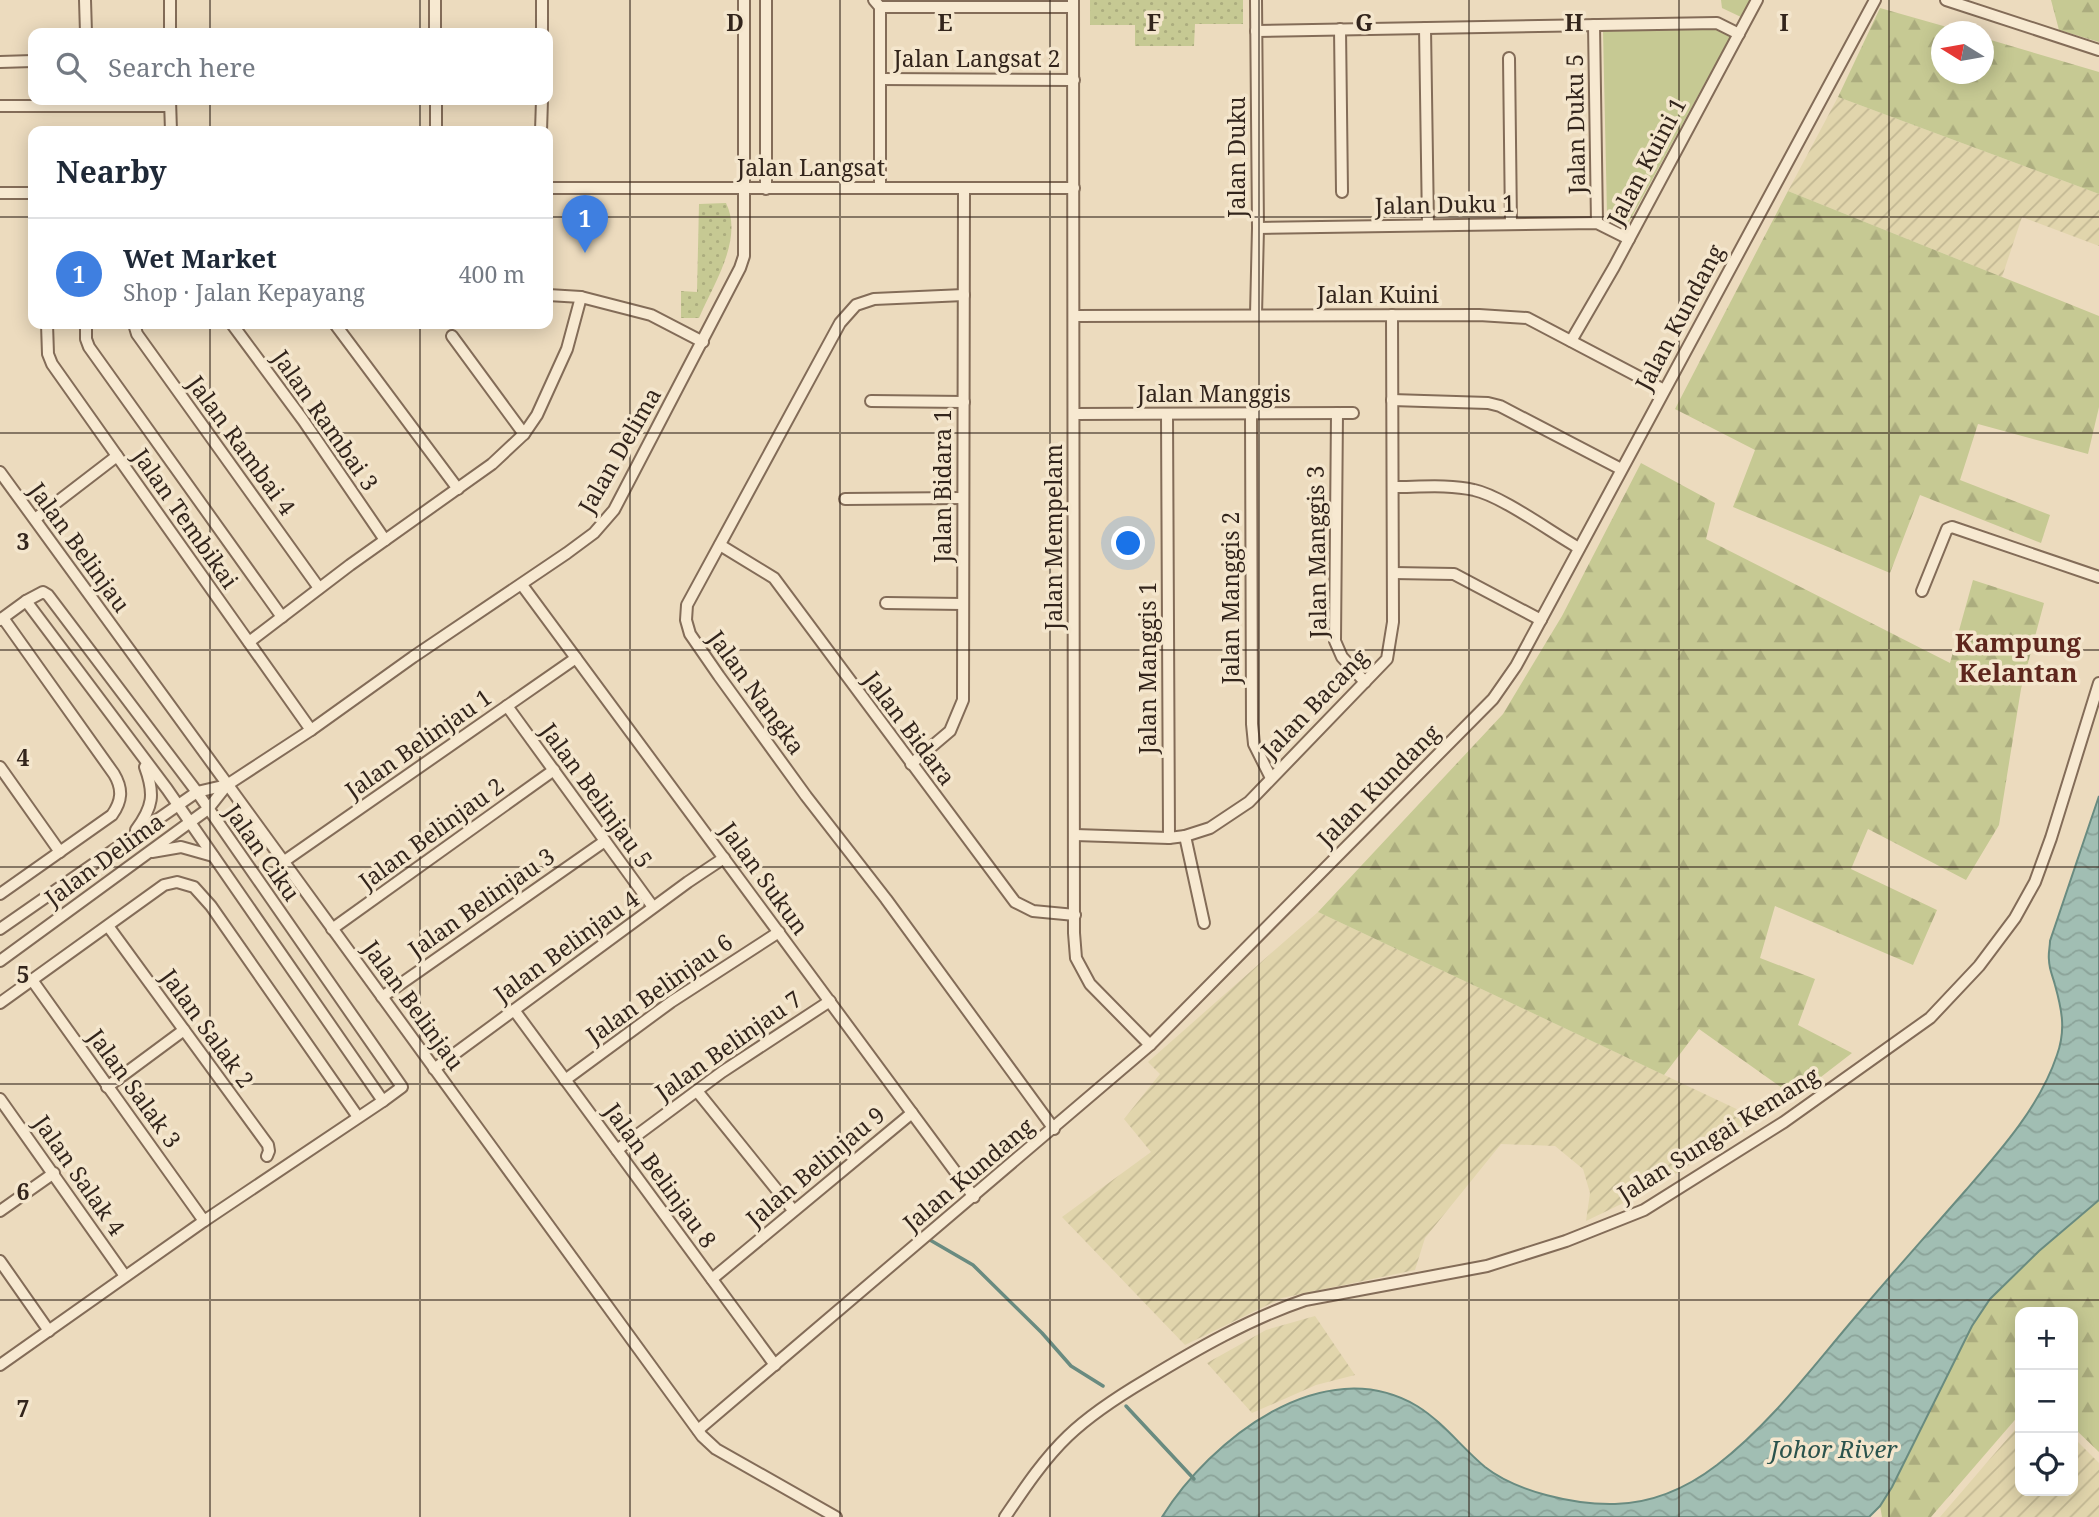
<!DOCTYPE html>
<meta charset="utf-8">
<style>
body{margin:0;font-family:"Noto Serif",serif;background:#f6f6f7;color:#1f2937}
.controls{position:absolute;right:21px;bottom:21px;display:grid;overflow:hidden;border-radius:14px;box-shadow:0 4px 18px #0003}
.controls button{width:63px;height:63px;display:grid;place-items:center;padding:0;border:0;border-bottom:2px solid #e0e1e3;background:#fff;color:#1f2937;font:35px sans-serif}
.compass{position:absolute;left:1931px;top:21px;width:63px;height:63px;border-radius:50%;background:#fff;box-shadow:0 4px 18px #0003;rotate:281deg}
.you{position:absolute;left:1129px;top:544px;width:24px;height:24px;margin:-18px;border:5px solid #fff;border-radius:50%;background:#1a73e8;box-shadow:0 0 0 10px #1a73e833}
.badge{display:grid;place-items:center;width:46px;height:46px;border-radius:50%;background:#0b8043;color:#fff;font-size:23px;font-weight:700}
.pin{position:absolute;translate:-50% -58px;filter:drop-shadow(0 2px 4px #0008)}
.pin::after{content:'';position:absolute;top:37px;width:24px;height:21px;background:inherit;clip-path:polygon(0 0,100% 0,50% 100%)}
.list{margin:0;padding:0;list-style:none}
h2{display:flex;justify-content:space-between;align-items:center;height:91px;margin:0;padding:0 28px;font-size:30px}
h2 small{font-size:23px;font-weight:400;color:#747a83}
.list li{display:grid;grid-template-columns:46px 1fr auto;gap:21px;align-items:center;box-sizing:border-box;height:112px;padding:0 28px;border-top:2px solid #e0e1e3}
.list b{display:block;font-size:26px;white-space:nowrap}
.list p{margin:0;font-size:23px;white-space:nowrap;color:#747a83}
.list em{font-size:23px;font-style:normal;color:#747a83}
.icon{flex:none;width:38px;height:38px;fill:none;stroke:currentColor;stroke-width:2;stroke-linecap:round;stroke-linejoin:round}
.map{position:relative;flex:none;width:2099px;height:1517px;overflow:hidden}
.search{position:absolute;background:#fff;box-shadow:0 4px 18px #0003;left:28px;top:28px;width:525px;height:77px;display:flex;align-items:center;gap:18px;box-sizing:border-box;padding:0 24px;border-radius:14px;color:#747a83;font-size:26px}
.panel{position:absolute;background:#fff;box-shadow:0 4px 18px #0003;left:28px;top:126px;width:525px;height:203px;border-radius:14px}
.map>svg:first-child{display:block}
.farmland{fill:url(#farmland-furrows)}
.grass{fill:url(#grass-dots)}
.forest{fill:url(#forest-firs)}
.green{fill:#c6c993}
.water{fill:url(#water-waves);stroke:#698b80;stroke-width:2}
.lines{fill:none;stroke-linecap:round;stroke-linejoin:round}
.stream{stroke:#698b80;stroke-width:3.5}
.minor-casing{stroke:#836c58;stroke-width:14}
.minor{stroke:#f7e9d1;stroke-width:10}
.grid{fill:none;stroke:#33251c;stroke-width:2;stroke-opacity:0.55}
.labels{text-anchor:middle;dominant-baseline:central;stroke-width:7;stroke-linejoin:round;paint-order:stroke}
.street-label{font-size:23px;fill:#33251c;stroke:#f4e6cd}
.water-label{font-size:24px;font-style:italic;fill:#2b534d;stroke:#f4e6cd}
.quarter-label{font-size:26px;font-weight:bold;fill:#5e261d;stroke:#f4e6cd}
.grid-label{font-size:23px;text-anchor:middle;font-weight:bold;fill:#33251c;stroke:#f4e6cd;stroke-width:7;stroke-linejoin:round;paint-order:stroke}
</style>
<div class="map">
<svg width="2099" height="1517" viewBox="0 0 2099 1517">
<defs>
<pattern id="farmland-furrows" width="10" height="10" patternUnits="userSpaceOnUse" patternTransform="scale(1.75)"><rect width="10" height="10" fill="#e1d5ac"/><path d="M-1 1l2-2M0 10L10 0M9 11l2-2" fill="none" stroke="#c2b793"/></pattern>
<pattern id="grass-dots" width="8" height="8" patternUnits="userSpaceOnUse" patternTransform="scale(1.75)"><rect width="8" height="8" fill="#c6c993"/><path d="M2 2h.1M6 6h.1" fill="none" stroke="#abac7e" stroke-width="1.8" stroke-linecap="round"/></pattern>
<pattern id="forest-firs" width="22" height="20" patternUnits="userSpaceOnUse" patternTransform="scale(1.75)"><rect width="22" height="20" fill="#c6c993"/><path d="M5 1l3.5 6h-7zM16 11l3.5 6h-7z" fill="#abac7e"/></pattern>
<pattern id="water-waves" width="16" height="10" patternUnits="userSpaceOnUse" patternTransform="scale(1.75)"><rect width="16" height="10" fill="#a1beb3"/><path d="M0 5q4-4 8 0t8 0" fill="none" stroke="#8ba399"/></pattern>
</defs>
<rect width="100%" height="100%" fill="#ecdbbe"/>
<g class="farmland">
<polygon points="1838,97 2099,194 2099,246 2022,217 2002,277 1788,191"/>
<polygon points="1318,912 1762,1121 1642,1194 1586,1221 1590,1193 1583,1169 1555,1146 1501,1144 1425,1238 1415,1270 1282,1298 1185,1345 1062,1217 1151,1152 1124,1119 1160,1074 1148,1062"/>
<polygon points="1315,1316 1355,1375 1316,1385 1252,1413 1207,1363 1266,1330"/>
<polygon points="2020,1424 2020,1491 2073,1491 2073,1437 2099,1463 2099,1517 1940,1517"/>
</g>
<g class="grass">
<polygon points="1090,0 1243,0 1243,24 1195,24 1194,46 1135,46 1135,25 1090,25"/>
<path d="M726,203C744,239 713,285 699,318H681V291L697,292L699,204Z"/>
</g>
<g class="forest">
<polygon points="2051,0 2099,0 2099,42 2059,30"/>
<polygon points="1880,8 1961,31 1941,32 1941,74 1983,74 1984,38 2099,72 2099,194 1838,97"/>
<polygon points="1788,191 2099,316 2099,407 2088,454 1978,424 1960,480 2050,515 2041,543 1920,495 1890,573 1733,507 1755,450 1675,409"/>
<polygon points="1641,463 1715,503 1706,539 1950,663 1973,580 2044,603 2021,689 1999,825 1966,880 1868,829 1851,869 1937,910 1913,965 1775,906 1760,958 1815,979 1798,1025 1852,1053 1795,1097 1699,1029 1664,1075 1318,912 1503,714 1562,616"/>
<polygon points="2099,1200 2099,1452 2073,1427 2073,1312 2020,1312 2020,1414 1931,1517 1882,1517 1880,1506 1892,1487 1972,1326 1990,1299 2039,1251"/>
</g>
<g class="green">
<polygon points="1721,0 1750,0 1741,17 1722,8"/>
<polygon points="1714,28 1730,37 1628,224 1607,215 1603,31"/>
</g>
<path class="water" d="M2099,796V1200L2039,1251L1990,1299L1972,1326L1892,1487L1880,1506L1869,1517H1162C1210,1440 1323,1350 1417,1406C1443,1422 1462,1448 1485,1467C1517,1492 1575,1505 1615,1504C1653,1503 1687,1488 1717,1465C1774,1421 1816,1362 1863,1308C1897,1268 1932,1229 1966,1190C2001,1150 2040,1106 2057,1055C2066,1030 2062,1010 2055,985C2053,977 2049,969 2049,960C2048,954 2050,947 2050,941Z"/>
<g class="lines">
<g class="stream">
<polyline points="930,1240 973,1265 1042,1333 1071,1366 1103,1386"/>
<polyline points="1126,1406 1194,1479"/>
</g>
<defs>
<g id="minor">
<polyline points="85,0 86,33"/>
<polyline points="435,0 435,33"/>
<polyline points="874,0 880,7 1073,7"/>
<polyline points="1073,0 1074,933 1076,958 1090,984 1150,1045"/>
<polyline points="1946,0 2099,50"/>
<polyline points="1594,25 1597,223"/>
<polyline points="1425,28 1428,225"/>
<polyline points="1340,29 1342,192"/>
<polyline points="1256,31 1717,23 1739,34"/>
<polyline points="170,33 170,0"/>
<polyline points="542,33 542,0"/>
<polyline points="1509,58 1511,224"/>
<polyline points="0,62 33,61"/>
<polyline points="881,79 1074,80"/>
<polyline points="170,100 171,131"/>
<polyline points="436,100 436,131"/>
<polyline points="0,106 170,106"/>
<polyline points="541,131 542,100"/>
<polyline points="548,188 1074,188"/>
<polyline points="880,188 880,7"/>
<polyline points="766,189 766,0"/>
<polyline points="0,193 33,193"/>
<polyline points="1258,228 1597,223 1629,239"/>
<polyline points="548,295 581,297 651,315 703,342"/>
<polyline points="964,295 874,299 856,305 840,323 687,605 686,620 690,634 719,676 806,796 886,899 1054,1129"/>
<polyline points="1256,315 1258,228 1256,0"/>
<polyline points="1074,316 1479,315 1527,318 1664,390"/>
<polyline points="47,324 48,354 52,364 311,730"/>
<polyline points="86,324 86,339 89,347 282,617"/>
<polyline points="134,324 137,334 319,588"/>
<polyline points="232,324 303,420 385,540"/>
<polyline points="335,324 458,489"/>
<polyline points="452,336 524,434"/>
<polyline points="1571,341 1614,267 1757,0"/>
<polyline points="1392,400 1488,403 1500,406 1621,469"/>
<polyline points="871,401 964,402"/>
<polyline points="1251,413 1252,724 1254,744 1271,778"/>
<polyline points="1337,413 1335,641 1342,657 1365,682"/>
<polyline points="1074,414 1353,413"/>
<polyline points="1167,414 1169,838"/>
<polyline points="0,472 702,1436 716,1449 836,1517"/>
<path d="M1393,487C1419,487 1449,484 1474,490C1502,496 1552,533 1579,548"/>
<polyline points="845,499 963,498"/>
<polyline points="35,519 117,456"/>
<polyline points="720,545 774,578 1015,902 1033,911 1075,915"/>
<polyline points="1393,573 1454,574 1541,620"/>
<polyline points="522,585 974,1197"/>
<polyline points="1922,591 1947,529 1952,527 2099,577"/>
<polygon points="43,592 48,595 197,792 402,1087 383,1101 167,789 26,601"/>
<polyline points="886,603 963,604"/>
<polyline points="0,620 26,601"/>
<polyline points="249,642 350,565 492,464 524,434 537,415 567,349 581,297"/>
<polyline points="507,706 653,907"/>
<polyline points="911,764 950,731 963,700 964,188"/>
<polyline points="0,767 60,852"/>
<path d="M136,830C153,807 155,794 145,767"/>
<polyline points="1075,835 1169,838 1185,836 1210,828 1249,802 1387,659 1393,622 1392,315"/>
<polyline points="1185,836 1204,923"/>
<polyline points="152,852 181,847 213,856"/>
<polyline points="283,862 576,658"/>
<path d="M0,894L112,815C122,801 123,789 114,774L3,618"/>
<polyline points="108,926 268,1145 269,1151 267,1156"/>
<polyline points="0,929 197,792 227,785 311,730 413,657 567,553 594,533 614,510 740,268 744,256 744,0"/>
<polyline points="332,929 554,770"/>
<polyline points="0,961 208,809 227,785"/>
<polyline points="32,980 204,1221"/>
<polyline points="382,997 605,841"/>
<polyline points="0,1003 164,885 177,882 194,887 211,906 358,1117"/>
<polyline points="514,1010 775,1365"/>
<polyline points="434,1069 688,882 724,858"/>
<polyline points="565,1080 671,1002 779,932"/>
<polyline points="107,1087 184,1030"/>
<polyline points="697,1091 793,1210"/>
<polyline points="0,1099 125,1276"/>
<polyline points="617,1150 722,1072 830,1001"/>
<polyline points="0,1211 54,1173"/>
<polyline points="0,1261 49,1331"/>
<polyline points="712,1279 912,1113"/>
<polyline points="0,1365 204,1221 383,1101"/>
<polyline points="698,1430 1150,1045 1493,699 1516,666 1875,0"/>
<path d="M1005,1517C1024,1489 1043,1460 1068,1436C1091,1414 1119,1396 1146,1380C1197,1349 1249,1319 1305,1300L1487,1266L1566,1241L1644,1210L1784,1122L1930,1018L1979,966L2015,918L2035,882L2051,838L2099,683"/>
</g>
</defs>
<use href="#minor" class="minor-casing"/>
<use href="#minor" class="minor"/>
</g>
<path class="grid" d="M210,0V33M420,0V33M630,0V1517M840,0V1517M1050,0V1517M1259,0V1517M1469,0V1517M1679,0V1517M1889,0V1517M210,100V131M420,100V131M0,217H33M548,217H2099M210,324V1517M420,324V1517M0,433H2099M0,650H2099M0,867H2099M0,1084H2099M0,1300H2099"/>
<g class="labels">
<g class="street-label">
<text x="977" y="58">Jalan Langsat 2</text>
<text transform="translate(1575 124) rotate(-91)">Jalan Duku 5</text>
<text transform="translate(1236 157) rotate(-90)">Jalan Duku</text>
<text transform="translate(1646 161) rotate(-62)">Jalan Kuini 1</text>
<text x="811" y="167">Jalan Langsat</text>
<text transform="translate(1445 204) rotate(-1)">Jalan Duku 1</text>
<text x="1378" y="294">Jalan Kuini</text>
<text transform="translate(1679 317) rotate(-62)">Jalan Kundang</text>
<text x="1214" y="393">Jalan Manggis</text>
<text transform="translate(326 420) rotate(55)">Jalan Rambai 3</text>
<text transform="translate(242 445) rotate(54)">Jalan Rambai 4</text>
<text transform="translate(619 450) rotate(-60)">Jalan Delima</text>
<text transform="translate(942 486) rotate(-90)">Jalan Bidara 1</text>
<text transform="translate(186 518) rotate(55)">Jalan Tembikai</text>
<text transform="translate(1053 537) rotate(-90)">Jalan Mempelam</text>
<text transform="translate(80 547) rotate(54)">Jalan Belinjau</text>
<text transform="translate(1316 552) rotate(-91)">Jalan Manggis 3</text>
<text transform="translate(1230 598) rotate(-90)">Jalan Manggis 2</text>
<text transform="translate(1147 668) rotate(-90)">Jalan Manggis 1</text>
<text transform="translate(757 692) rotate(54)">Jalan Nangka</text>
<text transform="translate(1314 703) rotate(-46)">Jalan Bacang</text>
<text transform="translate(910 728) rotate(53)">Jalan Bidara</text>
<text transform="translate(418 743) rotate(-35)">Jalan Belinjau 1</text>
<text transform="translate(1378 785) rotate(-45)">Jalan Kundang</text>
<text transform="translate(597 795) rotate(54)">Jalan Belinjau 5</text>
<text transform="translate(431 833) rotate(-36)">Jalan Belinjau 2</text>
<text transform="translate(263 852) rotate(55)">Jalan Ciku</text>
<text transform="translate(104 859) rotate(-36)">Jalan Delima</text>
<text transform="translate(765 878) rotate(54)">Jalan Sukun</text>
<text transform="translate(481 902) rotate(-35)">Jalan Belinjau 3</text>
<text transform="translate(566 946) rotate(-36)">Jalan Belinjau 4</text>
<text transform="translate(659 988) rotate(-35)">Jalan Belinjau 6</text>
<text transform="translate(414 1005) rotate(54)">Jalan Belinjau</text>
<text transform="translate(208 1028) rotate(54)">Jalan Salak 2</text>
<text transform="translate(728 1045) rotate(-35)">Jalan Belinjau 7</text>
<text transform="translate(135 1088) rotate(54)">Jalan Salak 3</text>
<text transform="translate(1718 1134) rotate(-32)">Jalan Sungai Kemang</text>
<text transform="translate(815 1166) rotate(-40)">Jalan Belinjau 9</text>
<text transform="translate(968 1174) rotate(-40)">Jalan Kundang</text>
<text transform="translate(80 1175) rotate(55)">Jalan Salak 4</text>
<text transform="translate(661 1175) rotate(54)">Jalan Belinjau 8</text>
</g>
<g class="water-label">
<text x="1834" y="1448">Johor River</text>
</g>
<g class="quarter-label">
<text x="2018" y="642">Kampung<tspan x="2018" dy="30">Kelantan</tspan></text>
</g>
</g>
<g class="grid-label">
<text x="735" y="31">D</text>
<text x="945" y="31">E</text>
<text x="1154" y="31">F</text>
<text x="1364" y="31">G</text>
<text x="1574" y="31">H</text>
<text x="1784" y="31">I</text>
<text x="23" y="550">3</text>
<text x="23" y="766">4</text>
<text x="23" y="983">5</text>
<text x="23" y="1200">6</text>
<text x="23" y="1417">7</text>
</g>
</svg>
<div class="controls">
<button>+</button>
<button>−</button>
<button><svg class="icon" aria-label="locate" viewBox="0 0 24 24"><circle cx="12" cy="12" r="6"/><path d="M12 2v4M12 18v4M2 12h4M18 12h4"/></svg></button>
</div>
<svg class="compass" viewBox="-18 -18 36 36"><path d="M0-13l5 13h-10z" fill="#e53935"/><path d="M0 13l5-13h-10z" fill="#747a83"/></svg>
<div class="you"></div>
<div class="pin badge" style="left:585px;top:253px;background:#3f7fe0">1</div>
<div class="search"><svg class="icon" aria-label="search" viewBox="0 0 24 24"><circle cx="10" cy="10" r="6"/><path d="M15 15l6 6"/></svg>Search here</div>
<section class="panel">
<h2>Nearby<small></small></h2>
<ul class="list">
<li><span class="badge" style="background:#3f7fe0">1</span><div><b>Wet Market</b><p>Shop · Jalan Kepayang</p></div><em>400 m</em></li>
</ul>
</section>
</div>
